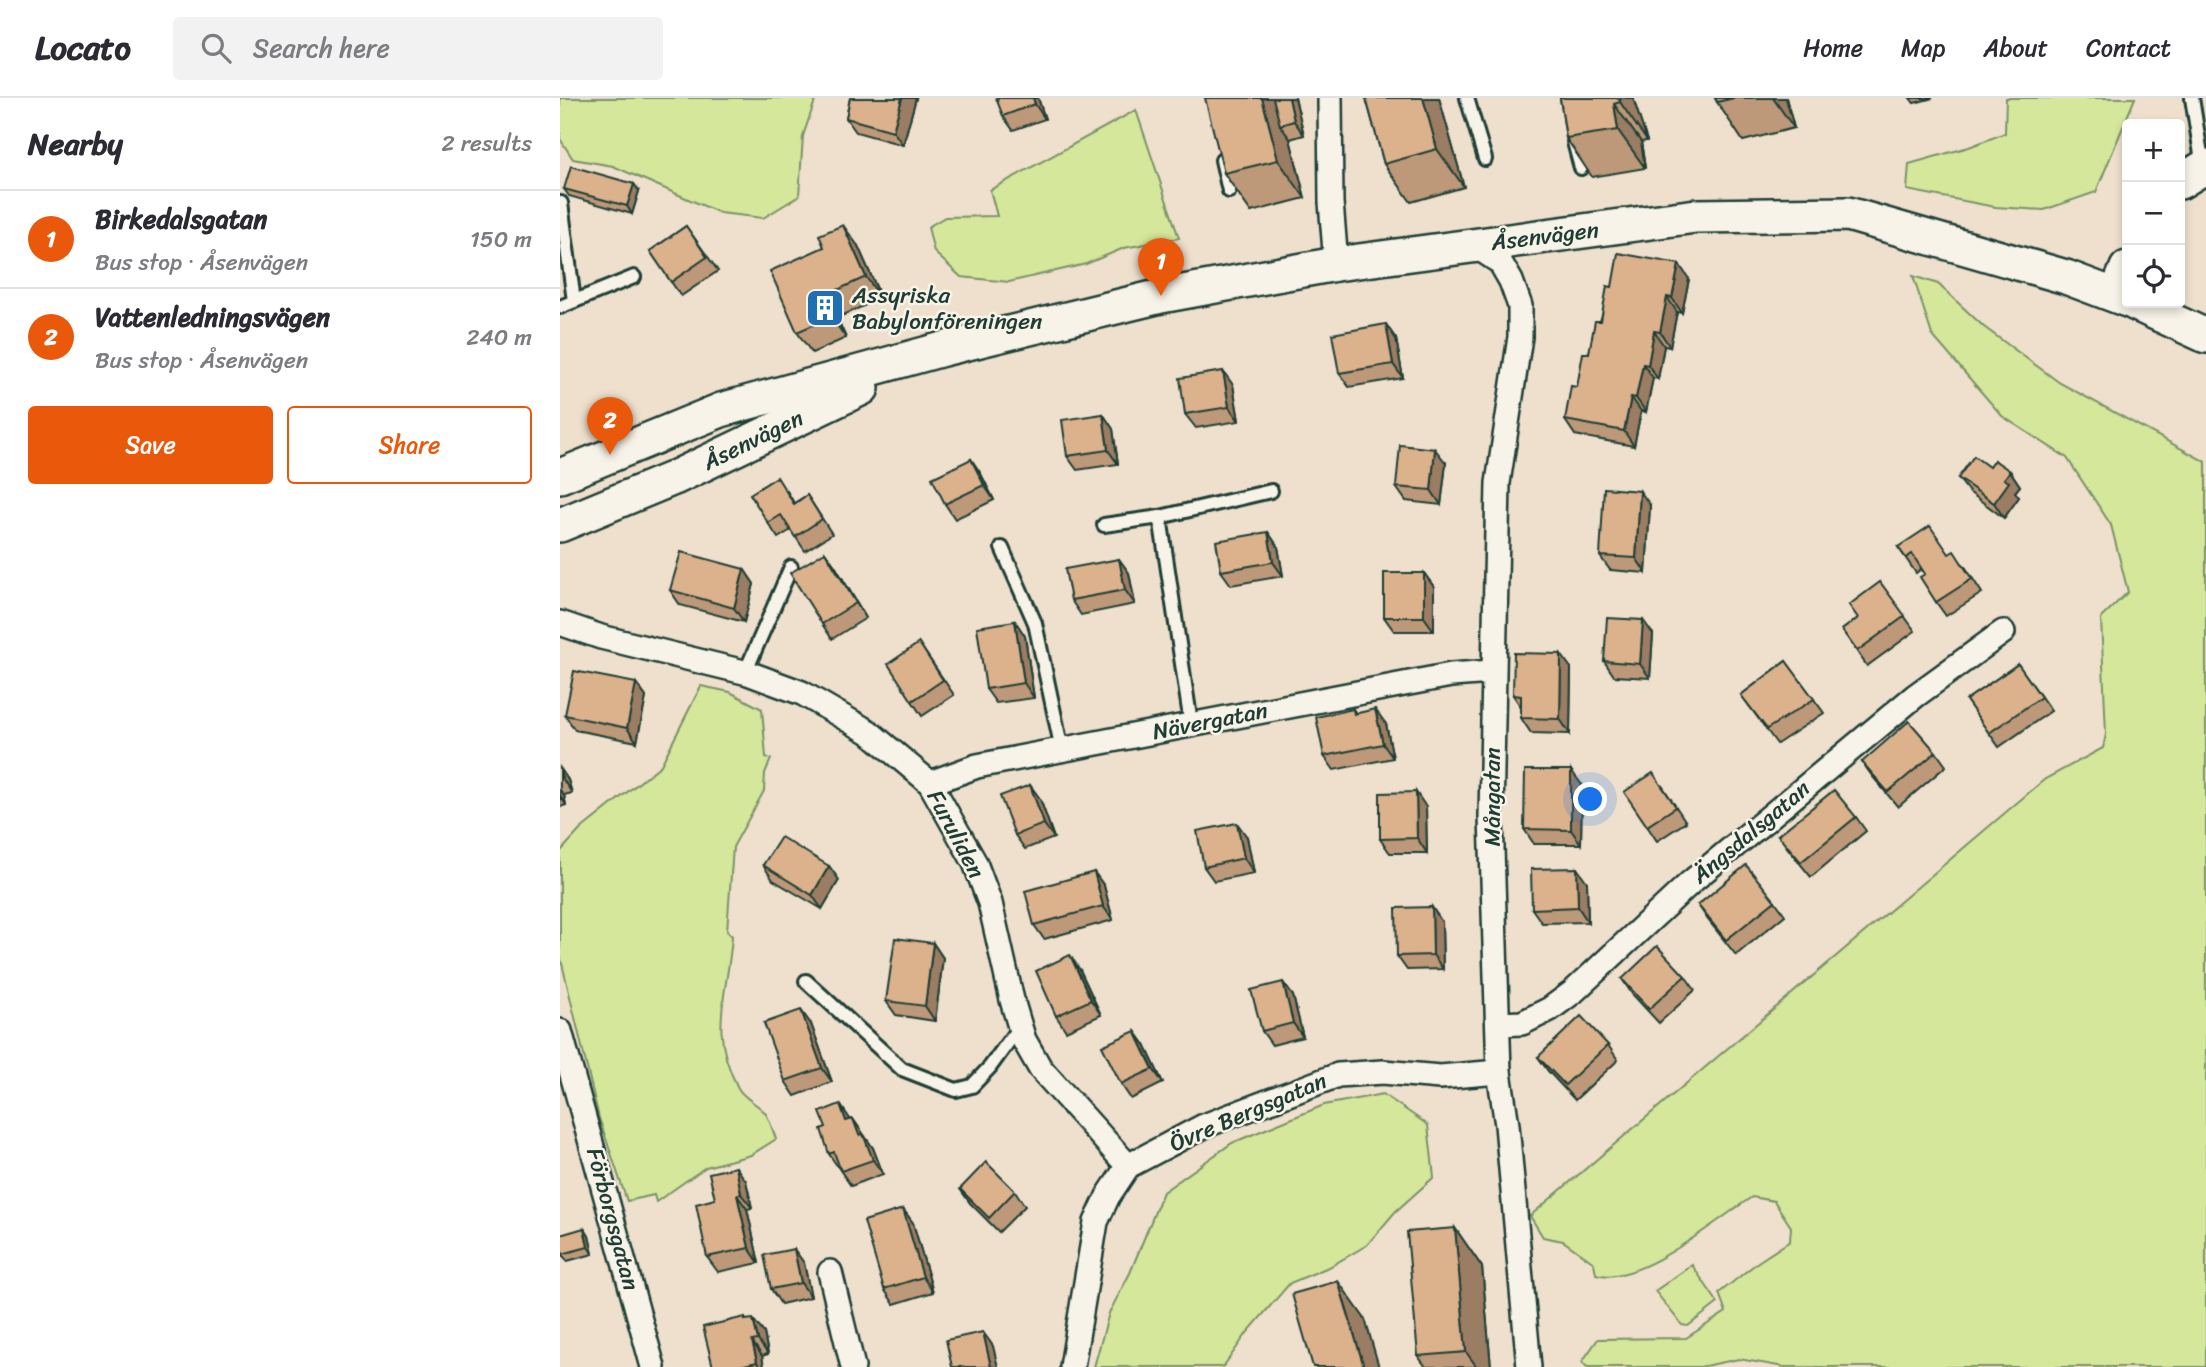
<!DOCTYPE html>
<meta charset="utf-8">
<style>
body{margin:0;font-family:Sriracha,sans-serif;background:#f2f2f3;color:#2b2b33}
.controls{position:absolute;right:21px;top:21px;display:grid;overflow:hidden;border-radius:7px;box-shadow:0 4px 10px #0003}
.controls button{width:63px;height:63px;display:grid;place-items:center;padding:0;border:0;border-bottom:2px solid #e1e1e2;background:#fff;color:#2b2b33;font:35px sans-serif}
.you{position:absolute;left:1031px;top:702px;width:24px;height:24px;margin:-18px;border:5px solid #fff;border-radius:50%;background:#1a73e8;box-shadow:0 0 0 10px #1a73e833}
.badge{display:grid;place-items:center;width:46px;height:46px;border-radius:50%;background:#ea580c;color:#fff;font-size:23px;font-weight:700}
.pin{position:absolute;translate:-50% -58px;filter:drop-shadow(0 2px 4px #0008)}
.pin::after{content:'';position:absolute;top:37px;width:24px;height:21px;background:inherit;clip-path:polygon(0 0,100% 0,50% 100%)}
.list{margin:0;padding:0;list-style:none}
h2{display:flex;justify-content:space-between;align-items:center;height:91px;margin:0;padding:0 28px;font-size:30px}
h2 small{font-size:23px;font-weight:400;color:#7c7c81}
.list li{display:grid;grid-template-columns:46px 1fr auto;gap:21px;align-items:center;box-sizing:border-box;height:98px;padding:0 28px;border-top:2px solid #e1e1e2}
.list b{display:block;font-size:26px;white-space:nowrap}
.list p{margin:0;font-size:23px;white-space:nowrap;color:#7c7c81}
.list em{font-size:23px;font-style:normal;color:#7c7c81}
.actions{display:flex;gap:14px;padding:21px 28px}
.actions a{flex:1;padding:16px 0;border:2px solid #ea580c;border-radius:7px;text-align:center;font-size:24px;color:#ea580c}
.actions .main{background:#ea580c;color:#fff}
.icon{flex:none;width:38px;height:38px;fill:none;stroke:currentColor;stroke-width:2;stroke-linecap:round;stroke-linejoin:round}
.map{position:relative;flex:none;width:1646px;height:1269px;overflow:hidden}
header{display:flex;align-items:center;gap:42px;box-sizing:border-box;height:98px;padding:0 35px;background:#fff;border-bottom:2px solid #e1e1e2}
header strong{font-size:33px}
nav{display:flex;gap:38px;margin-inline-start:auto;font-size:24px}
.search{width:490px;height:63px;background:#f2f2f3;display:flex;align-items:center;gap:18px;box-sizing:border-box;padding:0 24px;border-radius:7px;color:#7c7c81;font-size:26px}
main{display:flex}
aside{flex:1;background:#fff}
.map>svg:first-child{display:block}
.green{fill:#d5e79b;stroke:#7a9268;stroke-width:2}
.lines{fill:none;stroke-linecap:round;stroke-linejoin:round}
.lane-casing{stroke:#1f3d34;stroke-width:18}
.street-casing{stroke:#1f3d34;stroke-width:28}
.secondary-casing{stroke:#1f3d34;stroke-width:38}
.lane{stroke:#f7f3e8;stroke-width:12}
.street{stroke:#f7f3e8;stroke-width:23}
.secondary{stroke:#f7f3e8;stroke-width:33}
.wall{fill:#bd9979;stroke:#1f3d34;stroke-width:2}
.shaded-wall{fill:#9a7d63;stroke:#1f3d34;stroke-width:2}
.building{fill:#dcb28d;stroke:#1f3d34;stroke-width:2}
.labels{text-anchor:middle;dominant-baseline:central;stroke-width:5;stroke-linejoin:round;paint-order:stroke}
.street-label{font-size:23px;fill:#1f3d34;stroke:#f7f3e8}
.poi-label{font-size:23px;fill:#1f3d34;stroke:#f7f3e8;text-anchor:start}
</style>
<header>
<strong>Locato</strong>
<div class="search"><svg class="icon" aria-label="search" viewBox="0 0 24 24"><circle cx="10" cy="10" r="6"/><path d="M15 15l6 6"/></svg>Search here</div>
<nav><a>Home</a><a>Map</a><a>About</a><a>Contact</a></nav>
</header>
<main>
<aside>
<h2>Nearby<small>2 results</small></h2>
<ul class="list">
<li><span class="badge">1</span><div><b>Birkedalsgatan</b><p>Bus stop · Åsenvägen</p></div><em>150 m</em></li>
<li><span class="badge">2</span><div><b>Vattenledningsvägen</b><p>Bus stop · Åsenvägen</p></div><em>240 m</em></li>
</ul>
<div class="actions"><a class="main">Save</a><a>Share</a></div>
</aside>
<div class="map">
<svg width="1646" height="1269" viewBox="0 0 1646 1269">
<rect width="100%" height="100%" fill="#efe0cd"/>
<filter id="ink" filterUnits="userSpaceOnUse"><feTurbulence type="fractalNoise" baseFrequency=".0143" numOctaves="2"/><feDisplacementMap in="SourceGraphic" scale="14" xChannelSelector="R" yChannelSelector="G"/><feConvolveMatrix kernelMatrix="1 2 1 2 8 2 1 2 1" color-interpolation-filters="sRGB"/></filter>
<g filter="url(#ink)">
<g class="green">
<polygon points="0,0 256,0 243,38 239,98 203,120 160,115 53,68 13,61 0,41"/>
<polygon points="1446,0 1575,0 1536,94 1484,112 1435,109 1347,92 1349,66 1409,49 1445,35"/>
<polygon points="576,12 619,140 564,150 526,166 449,184 401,179 374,154 368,129 385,119 437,118 430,92"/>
<path d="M1353,178L1378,186L1424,229L1500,285L1646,364V1269H1224L1179,1261L1140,1269H1027L1022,1264L1038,1241L1126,1240L1166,1214L1159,1195L1198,1164L1230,1143L1231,1129L1214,1103L1192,1099C1156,1122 1078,1189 1036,1176L1034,1165L1003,1143L983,1139L970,1118L1485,681L1543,650L1546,636L1541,520L1568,494L1551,427L1507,360L1442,318L1372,237Z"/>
<path d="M141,588L170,594L202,611L206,659L211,661L205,675L204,693L173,749L167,833L172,838C168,898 147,930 178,990C184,1001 199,1006 206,1016C210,1023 213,1033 216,1041L191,1057L146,1069L96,1104L94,1097L67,1103L39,1020L0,857V754L21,731L101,667Z"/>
<polygon points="823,996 868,1027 874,1079 835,1114 807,1147 771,1168 730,1185 687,1235 663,1269 534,1269 549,1215 570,1175 603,1094 672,1045 764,1007"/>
<polygon points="1132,1167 1158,1205 1128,1228 1122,1227 1095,1193"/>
</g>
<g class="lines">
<defs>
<g id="lane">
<polyline points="907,0 925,61"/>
<polyline points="1632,0 1643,69"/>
<polyline points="1014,44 1021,70"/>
<polyline points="662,62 669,93"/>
<polyline points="1,105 14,203"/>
<polyline points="0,209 74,179"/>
<polyline points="600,419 631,626"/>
<polyline points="544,427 600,419 711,393"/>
<polyline points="442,450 475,525 502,652"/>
<polyline points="185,575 231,469"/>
<polyline points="246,883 342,971 396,992 412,988 430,969 459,929"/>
</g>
<g id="street">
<polyline points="770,0 771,104 776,166"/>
<polyline points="914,147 940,164 951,183 960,208 960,239 938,385 931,718 939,974 947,1027 969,1269"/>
<polyline points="0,525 41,539 188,575 242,595 309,634 370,685 415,765 430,805 452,902 464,942 480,970 568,1068"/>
<polyline points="370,685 417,668 891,577 932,574"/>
<polyline points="939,926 962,925 990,911 1013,894 1131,784 1355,598 1443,534"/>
<polyline points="0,933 93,1269"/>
<polyline points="270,1174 293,1269"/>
<polyline points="512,1269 536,1124 548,1098 568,1068 644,1028 778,977 823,974 880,979 939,974"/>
</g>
<g id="secondary">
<polyline points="1620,84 1646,68"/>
<polyline points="1556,197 1567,170"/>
<polyline points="1574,205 1646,238"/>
<polyline points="0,378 161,312 383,251 601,198 776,166 1136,118 1288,116 1506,179 1567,202"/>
<polyline points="0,427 114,380 302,290"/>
</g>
</defs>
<use href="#lane" class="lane-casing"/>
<use href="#street" class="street-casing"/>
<use href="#secondary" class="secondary-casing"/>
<use href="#lane" class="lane"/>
<use href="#street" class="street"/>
<use href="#secondary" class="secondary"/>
</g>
<g class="wall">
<polygon points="290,0 356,0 343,47 296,34 286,20"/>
<polygon points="478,0 485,21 453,32 443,18"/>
<polygon points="735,0 744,37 730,41 745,100 691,114 664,75"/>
<polygon points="806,0 879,0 904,89 851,104 824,66"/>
<polygon points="1000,0 1073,0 1087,43 1081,44 1085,70 1032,79 1006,40"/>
<polygon points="1155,0 1226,0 1234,30 1183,43 1157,4"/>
<polygon points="1350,0 1373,0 1354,5"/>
<polygon points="74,86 79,93 72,116 9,98 4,91"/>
<polygon points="126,128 158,173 121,198 90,153"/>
<polygon points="298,148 321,200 277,220 286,240 252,255 237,234"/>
<polygon points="1129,181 1122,215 1117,214 1110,249 1104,248 1098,281 1093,280 1086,314 1081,313 1074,348 1015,337 1005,322 1052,189"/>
<polygon points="836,241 843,280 789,289 779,275"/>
<polygon points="673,287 679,323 636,330 625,316"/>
<polygon points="543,316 553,331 558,366 517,372 507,358"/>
<polygon points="411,361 421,376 434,402 395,421 385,406"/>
<polygon points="886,365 881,407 846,403 836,389"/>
<polygon points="1429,369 1450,373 1460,388 1455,394 1459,399 1444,420 1409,394 1398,380"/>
<polygon points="227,393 234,405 247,397 272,436 245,453 231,432 218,440 208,425"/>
<polygon points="1090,407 1086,475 1050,472 1040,458"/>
<polygon points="708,434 718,449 723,478 671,487 661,473"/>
<polygon points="1338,449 1389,456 1404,467 1422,495 1386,518 1376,504 1365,476 1361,471 1356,475"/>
<polygon points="265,454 275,468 306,520 272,541 262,526"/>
<polygon points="559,461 569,475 575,506 521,517 511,502"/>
<polygon points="184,471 194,486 184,524 120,507 110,492"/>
<polygon points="864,475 874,489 874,533 834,533 824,519"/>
<polygon points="1320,484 1355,533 1307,568 1282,532 1298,520"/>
<polygon points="455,523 465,538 474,600 436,605 426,591"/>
<polygon points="1093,536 1090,580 1054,578 1044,563"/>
<polygon points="359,545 394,597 362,618 352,603"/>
<polygon points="1226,563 1264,615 1217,646 1181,597"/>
<polygon points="1458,566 1491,613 1439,649 1406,602"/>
<polygon points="1011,570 1010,636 971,635 961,620 961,609 953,597"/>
<polygon points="76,585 86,599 77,644 15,632 5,617"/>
<polygon points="793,611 796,615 826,626 833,660 774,672 764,658"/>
<polygon points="1376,654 1386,668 1338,709 1312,678 1302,664"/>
<polygon points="0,670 8,682 12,695 4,697 6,707 0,709"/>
<polygon points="470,687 480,701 494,740 465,751 455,737"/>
<polygon points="1022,687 1021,746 974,746 964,731"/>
<polygon points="1103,689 1126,724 1097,743 1087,728"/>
<polygon points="866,709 867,755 830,755 820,741"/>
<polygon points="1296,719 1306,733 1251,779 1229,752 1218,737"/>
<polygon points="687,739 694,775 654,783 644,769"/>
<polygon points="203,767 269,768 279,782 262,811 213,782"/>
<polygon points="534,774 544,788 553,822 484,841 474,827"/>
<polygon points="1027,784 1028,824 982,825 972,811"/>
<polygon points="1215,803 1225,817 1176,857 1148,822 1138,807"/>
<polygon points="882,824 883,871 847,872 837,858"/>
<polygon points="373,845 383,860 375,923 336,917 326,903"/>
<polygon points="520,872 541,917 506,933 496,918"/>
<polygon points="1125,878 1135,892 1099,925 1072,896 1062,881"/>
<polygon points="733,898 743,939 712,947 702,933"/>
<polygon points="251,926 272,984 235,998 225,983"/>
<polygon points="575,933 585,947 603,985 571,1001 561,986"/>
<polygon points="1048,947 1058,962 1015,1002 988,973 978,959"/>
<polygon points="293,1021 313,1050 323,1076 291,1088 269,1056 266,1029"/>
<polygon points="186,1083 192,1110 187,1111 199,1165 158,1174 147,1159 155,1101"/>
<polygon points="400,1091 455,1093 465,1108 439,1134 410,1105"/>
<polygon points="343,1111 353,1125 373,1194 334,1206 324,1191"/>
<polygon points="24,1130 29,1138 33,1156 7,1163 2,1156"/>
<polygon points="895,1130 922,1169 931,1269 866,1269 858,1258"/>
<polygon points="244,1165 251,1199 221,1206 211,1191"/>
<polygon points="187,1222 204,1235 208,1256 202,1258 204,1269 153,1269"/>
</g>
<g class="shaded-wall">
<polygon points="342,0 356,0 343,47 333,33"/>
<polygon points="473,0 478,0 485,21 475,6"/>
<polygon points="702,0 719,0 720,27 730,41 745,100 718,62"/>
<polygon points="729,0 735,0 744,37 734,23"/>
<polygon points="863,0 879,0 904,89 877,51"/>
<polygon points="1059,0 1073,0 1087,43 1060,4"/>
<polygon points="1213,0 1226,0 1234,30"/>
<polygon points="1054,6 1081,44 1085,70 1058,32"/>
<polygon points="74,86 79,93 72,116 67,108"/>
<polygon points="283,127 298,148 321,200 306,179"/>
<polygon points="1119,166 1129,181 1122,215 1112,200"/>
<polygon points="262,199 277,220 286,240 271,219"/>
<polygon points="1107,199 1117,214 1110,249 1100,234"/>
<polygon points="826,226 836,241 843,280 833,266"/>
<polygon points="1094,233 1104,248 1098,281 1088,267"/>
<polygon points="1083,266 1093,280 1086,314 1076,300"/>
<polygon points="663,273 673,287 679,323 669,309"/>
<polygon points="1071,299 1081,313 1074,348 1064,333"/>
<polygon points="543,316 553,331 558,366 548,352"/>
<polygon points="875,351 886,365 881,407 871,392"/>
<polygon points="411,361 421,376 434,402 424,387"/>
<polygon points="1450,373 1460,388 1455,394 1459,399 1444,420 1434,405 1444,381"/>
<polygon points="1080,393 1090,407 1086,475 1076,460"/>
<polygon points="708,434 718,449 723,478 713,464"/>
<polygon points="265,454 275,468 306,520 296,505"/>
<polygon points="559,461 569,475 575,506 565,492"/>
<polygon points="184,471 194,486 184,524 174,510"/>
<polygon points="864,475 874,489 874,533 864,519"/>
<polygon points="1083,522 1093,536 1090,580 1080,566"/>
<polygon points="455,523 465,538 474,600 464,585"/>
<polygon points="1001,556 1011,570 1010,636 1000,621"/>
<polygon points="76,585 86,599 77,644 67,630"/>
<polygon points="815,611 826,626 833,660 823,646"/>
<polygon points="0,670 8,682 12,695 2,680"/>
<polygon points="1011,672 1022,687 1021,746 1011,732"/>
<polygon points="470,687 480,701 494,740 484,726"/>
<polygon points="0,692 4,697 6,707 0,698"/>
<polygon points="856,694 866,709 867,755 857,740"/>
<polygon points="677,725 687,739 694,775 684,760"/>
<polygon points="269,768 279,782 262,811 252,797"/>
<polygon points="1017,770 1027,784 1028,824 1018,809"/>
<polygon points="534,774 544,788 553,822 543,808"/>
<polygon points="872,809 882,824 883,871 873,857"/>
<polygon points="373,845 383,860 375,923 365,908"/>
<polygon points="510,857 520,872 541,917 531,902"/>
<polygon points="723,884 733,898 743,939 733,925"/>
<polygon points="241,912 251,926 272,984 262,970"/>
<polygon points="575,933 585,947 603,985 593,971"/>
<polygon points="280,1006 290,1021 296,1038 286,1023"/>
<polygon points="293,1021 313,1050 323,1076 313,1062 299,1037"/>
<polygon points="176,1069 186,1083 192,1110 181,1096"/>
<polygon points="177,1097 187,1111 199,1165 189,1150"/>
<polygon points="343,1111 353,1125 373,1194 363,1179"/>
<polygon points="24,1130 29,1138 33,1156 28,1149"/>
<polygon points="895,1130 922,1169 931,1269 917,1269 906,1254"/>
<polygon points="234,1151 244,1165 251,1199 241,1185"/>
<polygon points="778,1183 805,1221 819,1269 804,1269"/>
<polygon points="193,1221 204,1235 208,1256 198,1242"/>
<polygon points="423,1234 433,1248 438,1269 431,1269"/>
<polygon points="192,1243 202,1258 204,1269 200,1269 197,1264"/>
</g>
<g class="building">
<polygon points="290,0 342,0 333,33 286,20"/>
<polygon points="436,0 473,0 475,6 443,18"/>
<polygon points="645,0 702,0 718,62 664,75"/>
<polygon points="713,0 729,0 734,23 720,27"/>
<polygon points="806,0 863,0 877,51 824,66"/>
<polygon points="1000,0 1059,0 1060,4 1054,6 1058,32 1006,40"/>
<polygon points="1155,0 1174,0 1157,4"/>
<polygon points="11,68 74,86 67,108 4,91"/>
<polygon points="283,127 306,179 262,199 271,219 237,234 210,173 264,149 259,137"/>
<polygon points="126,128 147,159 111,184 90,153"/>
<polygon points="1058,155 1119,166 1112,200 1107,199 1100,234 1094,233 1088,267 1083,266 1076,300 1071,299 1064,333 1005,322 1011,288 1017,289 1023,255 1029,255 1035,223 1041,223 1047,188 1052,189"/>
<polygon points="826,226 833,266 779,275 772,236"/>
<polygon points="663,273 669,309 625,316 620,280"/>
<polygon points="543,316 548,352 507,358 502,322"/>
<polygon points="840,347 875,351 871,392 836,389"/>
<polygon points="1414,358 1429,369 1434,362 1450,373 1444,381 1449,384 1434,405 1398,380"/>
<polygon points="411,361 424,387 385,406 372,380"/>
<polygon points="217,379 234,406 247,397 262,421 235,439 221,417 208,425 190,396"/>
<polygon points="1044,390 1080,393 1076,460 1040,458"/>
<polygon points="1370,428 1389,456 1394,453 1412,481 1376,504 1360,479 1365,476 1352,456 1346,460 1338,449"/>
<polygon points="708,434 713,464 661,473 656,443"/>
<polygon points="121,454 184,471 174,510 110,492"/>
<polygon points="265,454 296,505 262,526 230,475"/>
<polygon points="559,461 565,492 511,502 505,471"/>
<rect x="824" y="475" width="40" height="44"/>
<polygon points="1320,484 1345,518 1297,553 1282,532 1298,520 1289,507"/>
<polygon points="1047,520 1083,522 1080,566 1044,563"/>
<polygon points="455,523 464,585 426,591 417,529"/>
<polygon points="359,545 383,582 352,603 328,566"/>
<polygon points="954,555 1001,556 1000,621 961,620 961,598 953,597"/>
<polygon points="1226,563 1254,601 1207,631 1181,597"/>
<polygon points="1458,566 1481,599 1429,635 1406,602"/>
<polygon points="14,573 76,585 67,630 5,617"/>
<polygon points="793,611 794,616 815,611 823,646 764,658 756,619"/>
<polygon points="1349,623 1376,654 1328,694 1302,664"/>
<polygon points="965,672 1011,672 1011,732 964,731"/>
<polygon points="1093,675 1116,709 1087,728 1064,694"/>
<polygon points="470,687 484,726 455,737 440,698"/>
<polygon points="1274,692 1296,719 1241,764 1218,737"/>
<polygon points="856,694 857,740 820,741 820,695"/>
<polygon points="677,725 684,760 644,769 637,733"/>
<polygon points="221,739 269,768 252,797 203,767"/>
<polygon points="1186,767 1215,803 1166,842 1138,807"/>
<polygon points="1017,770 1018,809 972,811 971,771"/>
<polygon points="534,774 543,808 474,827 465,793"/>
<polygon points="872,809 873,857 837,858 836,810"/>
<polygon points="335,840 373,845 365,908 326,903"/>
<polygon points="1097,848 1125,878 1089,911 1062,881"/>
<polygon points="510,857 531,902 496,918 476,873"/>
<polygon points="723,884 733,925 702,933 691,892"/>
<polygon points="241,912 262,970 225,983 204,925"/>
<polygon points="1021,918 1048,947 1005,987 978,959"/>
<polygon points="575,933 593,971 561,986 542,948"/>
<polygon points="280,1006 286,1023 293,1021 299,1037 303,1036 313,1062 281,1073 274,1054 269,1056 261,1031 266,1029 260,1014"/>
<polygon points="426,1064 455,1093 429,1120 400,1091"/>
<polygon points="176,1069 181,1096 177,1097 189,1150 147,1159 136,1106 155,1101 149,1075"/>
<polygon points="343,1111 363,1179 324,1191 304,1123"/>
<polygon points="24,1130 28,1149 2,1156 0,1147 0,1137"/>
<polygon points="895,1130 906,1254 858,1258 847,1134"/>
<polygon points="234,1151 241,1185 211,1191 204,1157"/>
<polygon points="778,1183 804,1269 753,1269 732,1196"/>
<polygon points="185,1219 185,1222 193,1221 198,1242 192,1243 197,1264 176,1269 153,1269 143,1229"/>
<polygon points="423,1234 431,1269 392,1269 386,1242"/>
</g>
</g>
<defs>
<symbol id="building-square" viewBox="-11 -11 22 22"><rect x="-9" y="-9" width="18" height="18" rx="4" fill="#1f6fb2" stroke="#f7f3e8"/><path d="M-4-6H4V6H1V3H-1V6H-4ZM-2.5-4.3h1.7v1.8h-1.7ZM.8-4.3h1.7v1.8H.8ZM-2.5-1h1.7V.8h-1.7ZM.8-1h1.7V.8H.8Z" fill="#fff"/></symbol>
</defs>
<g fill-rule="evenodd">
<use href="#building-square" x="243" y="188" width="44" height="44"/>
</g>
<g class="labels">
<g class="street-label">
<text transform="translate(985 138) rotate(-7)">Åsenvägen</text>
<text transform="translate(193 342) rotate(-26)">Åsenvägen</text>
<text transform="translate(650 623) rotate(-11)">Nävergatan</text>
<text transform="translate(932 699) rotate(-90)">Mångatan</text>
<text transform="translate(1191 734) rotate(-40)">Ängsdalsgatan</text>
<text transform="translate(396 736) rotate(62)">Furuliden</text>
<text transform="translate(688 1014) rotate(-23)">Övre Bergsgatan</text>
<text transform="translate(53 1121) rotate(75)">Förborgsgatan</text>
</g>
<g class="poi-label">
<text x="292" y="197">Assyriska<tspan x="292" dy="26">Babylonföreningen</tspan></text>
</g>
</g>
</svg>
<div class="controls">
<button>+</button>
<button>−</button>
<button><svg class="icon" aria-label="locate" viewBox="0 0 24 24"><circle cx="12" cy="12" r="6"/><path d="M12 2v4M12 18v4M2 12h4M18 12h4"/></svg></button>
</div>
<div class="you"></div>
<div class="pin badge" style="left:601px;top:198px">1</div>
<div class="pin badge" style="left:50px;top:357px">2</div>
</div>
</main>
